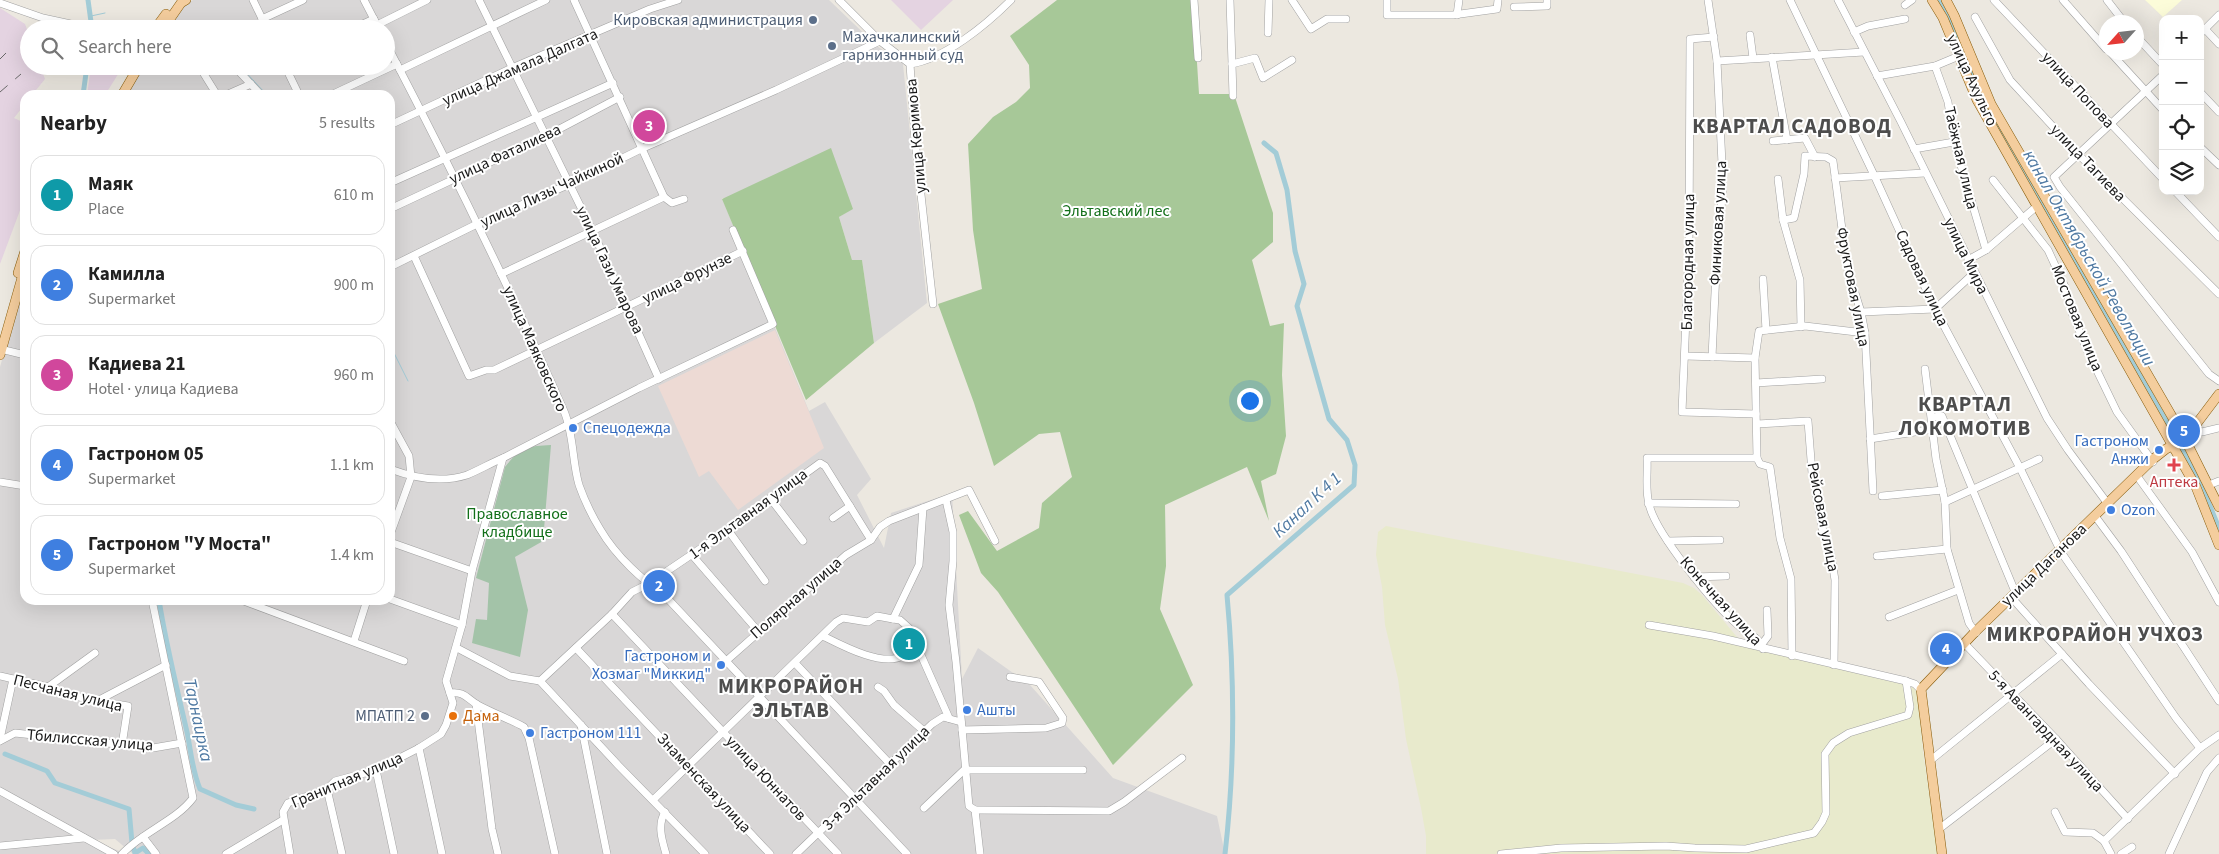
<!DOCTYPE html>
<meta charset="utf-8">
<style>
body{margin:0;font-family:"Source Sans 3",sans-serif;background:#f2f2f2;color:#222}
.controls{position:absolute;right:15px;top:15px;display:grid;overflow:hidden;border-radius:10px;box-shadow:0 5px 20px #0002}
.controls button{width:45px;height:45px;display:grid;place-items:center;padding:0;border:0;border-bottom:1px solid #e0e0e0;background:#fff;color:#222;font:25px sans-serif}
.compass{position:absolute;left:2099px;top:15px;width:45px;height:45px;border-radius:50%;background:#fff;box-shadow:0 5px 20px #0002;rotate:243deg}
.you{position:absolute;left:1249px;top:400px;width:18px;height:18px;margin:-12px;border:4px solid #fff;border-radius:50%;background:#1a73e8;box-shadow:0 0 0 8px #1a73e833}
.badge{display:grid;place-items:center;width:32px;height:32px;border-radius:50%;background:#b70e10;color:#fff;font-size:16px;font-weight:700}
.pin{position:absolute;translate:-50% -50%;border:2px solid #fff;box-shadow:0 1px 5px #0006}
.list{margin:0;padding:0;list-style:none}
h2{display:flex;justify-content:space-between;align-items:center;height:65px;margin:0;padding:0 20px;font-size:21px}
h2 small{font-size:16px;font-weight:400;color:#767676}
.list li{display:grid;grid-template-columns:32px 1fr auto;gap:15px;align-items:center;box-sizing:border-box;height:80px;margin:0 10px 10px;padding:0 10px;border:1px solid #e0e0e0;border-radius:15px}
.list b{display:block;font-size:19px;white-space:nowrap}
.list p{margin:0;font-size:16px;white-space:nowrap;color:#767676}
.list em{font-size:16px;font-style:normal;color:#767676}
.icon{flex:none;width:28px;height:28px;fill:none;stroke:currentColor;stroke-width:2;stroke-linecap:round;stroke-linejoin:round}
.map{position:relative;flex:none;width:2219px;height:854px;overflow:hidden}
.search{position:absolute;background:#fff;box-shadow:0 5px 20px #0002;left:20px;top:20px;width:375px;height:55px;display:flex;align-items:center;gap:12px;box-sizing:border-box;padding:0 18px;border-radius:28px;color:#767676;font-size:19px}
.panel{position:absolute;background:#fff;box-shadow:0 5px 20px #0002;left:20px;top:90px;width:375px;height:515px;border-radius:15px}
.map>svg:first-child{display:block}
.residential{fill:#d9d7d7}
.industrial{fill:#e4d3e1}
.education{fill:#fcfcd9}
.military{fill:#eddad4}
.farmland{fill:#e8eacc}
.forest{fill:#a7c898}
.cemetery{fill:#a3c3a8}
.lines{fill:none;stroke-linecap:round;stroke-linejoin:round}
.stream{stroke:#a3ccd7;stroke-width:1}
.canal{stroke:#a3ccd7;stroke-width:5}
.minor-casing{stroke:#a1a1a1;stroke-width:8}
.major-casing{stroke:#875c0a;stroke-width:10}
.minor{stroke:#fff;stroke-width:7}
.major{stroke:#f4cd9d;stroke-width:9}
.rail{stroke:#686868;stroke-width:1;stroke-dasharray:10 10;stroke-linecap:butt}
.service-dot{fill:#5c6f8a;stroke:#fff;stroke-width:2}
.shop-dot{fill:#3f7fe0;stroke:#fff;stroke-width:2}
.health-dot{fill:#e0444e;stroke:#fff;stroke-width:2}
.food-dot{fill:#e8710a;stroke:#fff;stroke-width:2}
.labels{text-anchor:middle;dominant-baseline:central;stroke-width:4;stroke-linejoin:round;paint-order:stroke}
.service-label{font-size:16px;fill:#4e5e75;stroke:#fff;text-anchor:end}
.street-label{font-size:16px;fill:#1a1a1a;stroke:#fff}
.park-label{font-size:16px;fill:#126f19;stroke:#fff}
.shop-label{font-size:16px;fill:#366cbe;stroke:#fff;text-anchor:start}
.health-label{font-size:16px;fill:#be3a42;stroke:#fff}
.food-label{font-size:16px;fill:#c56008;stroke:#fff;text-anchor:start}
.water-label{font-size:18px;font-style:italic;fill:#4f79a2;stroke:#fff}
.district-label{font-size:21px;font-weight:bold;letter-spacing:1px;fill:#4d4d4d;stroke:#fff}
</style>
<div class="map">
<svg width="2219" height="854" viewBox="0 0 2219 854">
<rect width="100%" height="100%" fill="#ece8e0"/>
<polygon class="residential" points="193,0 829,0 877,46 903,64 927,303 874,343 862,260 852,260 839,217 853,208 722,198 809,411 825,402 871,479 857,495 884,548 891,513 952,493 962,679 978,648 1030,685 1113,778 1217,816 1225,854 133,854 115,839 91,840 127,854 0,854 0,367 25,277 25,600 390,600 390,95 126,95 144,66 386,66 386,29 168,29 183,5"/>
<g class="industrial">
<polygon points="891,0 953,0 921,30"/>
<polygon points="0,8 25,24 29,35 29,66 40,66 45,79 32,95 25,95 25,104 14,118 25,123 25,197 0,264"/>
<polygon points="91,66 122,68 105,95 87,95"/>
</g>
<polygon class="education" points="2145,0 2182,0 2163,17"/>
<polygon class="military" points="775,330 824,448 738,510 709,471 699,477 658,386"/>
<polygon class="farmland" points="1386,526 1683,583 1694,588 1702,595 1737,637 1755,649 1910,686 1915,689 1918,696 1923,752 1938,854 1426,854 1426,836 1421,808 1406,739 1398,679 1385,625 1382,587 1376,555 1378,532"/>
<g class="forest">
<polygon points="1057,0 1193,0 1199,94 1234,94 1273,213 1273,242 1252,260 1270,326 1284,323 1282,375 1286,436 1276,474 1261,481 1269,521 1247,467 1165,505 1166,566 1160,609 1193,685 1113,765 998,592 981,573 959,515 968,511 997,551 1039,528 1042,503 1072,477 1060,432 1039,434 994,466 974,403 938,304 982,289 973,230 968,144 993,117 1016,102 1030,88 1029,65 1010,36"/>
<polygon points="831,148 853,209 839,217 852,260 862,260 874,343 806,400 722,199"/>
</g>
<path class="cemetery" d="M551,445L543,541L515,557L528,610L520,657L472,643L476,619L487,620L489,583L476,578L505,467C520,448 527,446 551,445Z"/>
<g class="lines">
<g class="stream">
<polyline points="91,16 105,13"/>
<polyline points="176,27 186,29"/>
<polyline points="240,66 267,95"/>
<polyline points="390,345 408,381"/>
</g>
<g class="canal">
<polyline points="88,0 92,29"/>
<polyline points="1940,0 1958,36"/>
<polyline points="1968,60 1987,107 2198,477 2219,528"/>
<polyline points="83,95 87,66"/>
<path d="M159,600C166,645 177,688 187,732C191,751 192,770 200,789L236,805L254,809"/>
<polyline points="5,754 47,771 55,783 129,809 132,843 135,853 143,848 149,854"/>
<path d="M1225,854C1235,767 1235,682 1227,595L1354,485L1355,465L1347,440L1329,419L1297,306L1304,284L1295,251L1287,190L1276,153L1264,143"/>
</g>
<defs>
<g id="minor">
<polyline points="253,0 267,29"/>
<polyline points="364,0 379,29"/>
<polyline points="479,0 593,232 659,379"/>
<polyline points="574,0 664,197"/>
<polyline points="839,0 880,41 910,64 915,140 933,304"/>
<polyline points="1194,0 1198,58"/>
<polyline points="1230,0 1233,96"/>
<polyline points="1292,0 1311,29 1327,19 1346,19"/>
<polyline points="1387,0 1387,15 1453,15 1497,9 1498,0"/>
<polyline points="1708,0 1717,61 1723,184 1716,271 1712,357"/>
<polyline points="1790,0 1874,175 1935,309 2020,468 2061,552 2176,718 2200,748"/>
<polyline points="1838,0 1901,122 2047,418 2068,450 2108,504"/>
<polyline points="1994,0 2163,179"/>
<polyline points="2063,0 2106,49"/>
<polyline points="2107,0 2124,22"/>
<polyline points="0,3 43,18 94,29"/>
<polyline points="1905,5 1912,0"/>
<polyline points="1514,7 1547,6 1547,0"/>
<polyline points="1457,15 1459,0"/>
<polyline points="1975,17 2010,80 2079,155 2219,294"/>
<polyline points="262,19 303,0"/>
<polyline points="377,25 427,0"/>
<polyline points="352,29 374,19"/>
<polyline points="2205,29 2219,44"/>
<polyline points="1854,32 1868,26 1905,19"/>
<polyline points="1268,33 1269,0"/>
<polyline points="2200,34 2219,15"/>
<polyline points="1750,35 1753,58"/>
<polyline points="2136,36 2163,65"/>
<polyline points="1714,37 1690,39 1689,247 1682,412 1756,414"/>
<path d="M386,43C449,164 509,286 564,411C574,435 572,461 579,485C584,499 592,516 600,529C617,558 642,579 668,599L907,854"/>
<polyline points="2110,52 2163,110"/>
<polyline points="1772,57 1787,140"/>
<polyline points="1717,61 1864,52"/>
<path d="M910,64C945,59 986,25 1011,0"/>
<polyline points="1232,64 1255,58 1263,78 1292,60"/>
<polyline points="199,66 217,95"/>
<polyline points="234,66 261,95"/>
<polyline points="285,66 299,95"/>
<polyline points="1935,66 1948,102 1954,142 1986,250"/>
<polyline points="400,70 546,0"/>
<polyline points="2163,75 2054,177 2060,187 2209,374 2219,381"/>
<polyline points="1877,76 1935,66 1959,56"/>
<polyline points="2200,92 2219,112"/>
<polyline points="226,95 251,84"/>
<polyline points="331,95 397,64"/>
<polyline points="390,125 512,68 650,9 678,0"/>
<polyline points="1773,141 1805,138 1815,157"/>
<polyline points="2200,147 2219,165"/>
<polyline points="1914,149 1954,142"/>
<polyline points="1835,178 1925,173"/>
<polyline points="1778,179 1783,220 1800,280 1801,327"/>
<polyline points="1993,180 2048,250 2066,289 2072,313 2087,350 2117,412 2153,462"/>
<polyline points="390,183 613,83"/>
<polyline points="2175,191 2219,237"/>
<polyline points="390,209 546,136 620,97"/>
<polyline points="1783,220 1794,218 1804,174 1805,156 1826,157 1833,161 1847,267 1861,312 1865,333 1873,491"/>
<polyline points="414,256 469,376 486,370 494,370 743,251"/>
<polyline points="1968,260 1986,250 2037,206"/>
<polyline points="390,267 477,224 570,184 643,148 776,90 880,41"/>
<polyline points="501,274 664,197 672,203 684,199"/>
<polyline points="1763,279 1766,330"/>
<polyline points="1861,312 1935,309 1974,273"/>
<polyline points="0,349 25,355"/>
<polyline points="1685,356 1755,358"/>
<polyline points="1925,369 1936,459 1945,502 1947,549 1969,623 1976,633"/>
<polyline points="1756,383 1822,379"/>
<polyline points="1932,417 1942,416 2016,594"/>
<polyline points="390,421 409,456 411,477 390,535"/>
<polyline points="1757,424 1808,421 1812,473 1823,532 1830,549 1835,580 1834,665"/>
<polyline points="2193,428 2202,432 2219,428"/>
<polyline points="1870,439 1934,429"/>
<path d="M1757,458H1647C1648,472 1645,490 1649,504C1655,533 1715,606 1739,626C1748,634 1760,637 1763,649"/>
<path d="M390,469C414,478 442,483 467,475C479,470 491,463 503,458"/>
<polyline points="2137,476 2192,552 2219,602"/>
<polyline points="0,482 25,486"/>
<polyline points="2209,485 2219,481"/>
<polyline points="1882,496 1943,490"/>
<polyline points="770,498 803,541"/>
<polyline points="946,500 953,532 953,561 949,605 956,662 969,806 975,810 980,854"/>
<polyline points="1945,502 2039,459"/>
<polyline points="1648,503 1736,504"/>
<polyline points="2095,516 2121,551 2219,701"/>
<polyline points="833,518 850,506"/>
<polyline points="728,530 765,581"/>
<polyline points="1668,541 1720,540"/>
<polyline points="390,542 472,571"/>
<polyline points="692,555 758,631"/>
<polyline points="1877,556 1947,549"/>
<polyline points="1694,577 1726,576"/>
<polyline points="2011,597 2089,684 2175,774"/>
<polyline points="390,599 462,625"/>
<polyline points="241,600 404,661"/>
<polyline points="612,614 838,854"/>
<polyline points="1889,617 1958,590"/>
<polyline points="893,619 900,620 909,628 949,718"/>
<polyline points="1649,625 1713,636 1906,681 1915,684 1921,690"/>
<path d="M823,636C843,646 882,667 903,656"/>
<polyline points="354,641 367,600"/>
<polyline points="1964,643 2056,739 2128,819"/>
<polyline points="1762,644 1768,636 1767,610"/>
<polyline points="457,648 510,676 540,681 618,765 705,854"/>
<polyline points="576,648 770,854"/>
<polyline points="1792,656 1791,579 1780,538 1770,467 1760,464 1757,458 1755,358 1759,331 1805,326 1865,333"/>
<polyline points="725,662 846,555 871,540 880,527 889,521 969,490 995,541"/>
<polyline points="795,663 890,764"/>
<polyline points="0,676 48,687 60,692 91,700 128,706 122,745"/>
<polyline points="540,681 612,614 632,592 648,584 728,530 820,463 825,466 871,540"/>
<polyline points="48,687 95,653"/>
<polyline points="878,687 884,691 894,705 925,732"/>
<path d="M450,693C465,691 467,699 478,705C493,713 509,719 524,727L529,738L555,854"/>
<polyline points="97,701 166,665"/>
<polyline points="476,704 492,829 498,854"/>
<polyline points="581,725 607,854"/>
<polyline points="962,730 1046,728 1062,723 1063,718 1039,682 1010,677"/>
<polyline points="0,739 13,679"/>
<polyline points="0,741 15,733 153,748 182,743"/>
<polyline points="419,748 442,854"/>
<polyline points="1931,760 2062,654"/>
<polyline points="376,770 394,854"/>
<polyline points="327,789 342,854"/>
<polyline points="0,791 114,854"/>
<polyline points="653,800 836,622 843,618 868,622 877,616 893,619 919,565 923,508"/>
<polyline points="924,808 964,770 1083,770"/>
<polyline points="975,810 1109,811 1124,802 1182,758"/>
<path d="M665,812C657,825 662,840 666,854"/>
<polyline points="2055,812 2065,832 2093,833 2104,841 2200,748 2219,735"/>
<polyline points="1939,829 2056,739"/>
<polyline points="143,837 156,854"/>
<polyline points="2104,841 2111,854"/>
<polyline points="0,846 84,838"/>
<path d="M122,854C142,832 176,821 193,798L152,600"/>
<polyline points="226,854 283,820"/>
<polyline points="290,854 283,812 288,803 327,789 335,781 376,770 419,748 441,734 446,725 453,703 446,681 462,625 472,571 503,458 639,388 773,324 733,230"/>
<polyline points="796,854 932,724 943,717 961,722"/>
<polyline points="1501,854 1561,848 1666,846 1695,848 1746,849 1814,833 1822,822 1826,813 1825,754 1833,743 1849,733 1908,715 1910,707 1906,681"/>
<polyline points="2121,854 2132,847"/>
<polyline points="2169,854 2207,772 2219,758"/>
</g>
<g id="major">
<polyline points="1932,0 1943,18 1977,100 2196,487 2219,545"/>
<polyline points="1946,0 1954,15 1991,104 2185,439 2219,507"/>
<polyline points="155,29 166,14"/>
<polyline points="163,29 181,3 186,0"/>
<polyline points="122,95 139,66"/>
<polyline points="18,273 25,251"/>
<polyline points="0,355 25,267"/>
<polyline points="1942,854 1921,689 1975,632 2152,460 2166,449 2185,439 2219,394"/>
</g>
</defs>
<use href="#minor" class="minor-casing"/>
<use href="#major" class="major-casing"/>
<use href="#minor" class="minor"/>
<use href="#major" class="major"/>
<g class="rail">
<polyline points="0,59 6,53"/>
<polyline points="0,92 21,74"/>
</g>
</g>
<g class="service-dot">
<circle cx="813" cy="20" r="5"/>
<circle cx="832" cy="46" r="5"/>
<circle cx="425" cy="716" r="5"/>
</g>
<g class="shop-dot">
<circle cx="573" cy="428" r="5"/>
<circle cx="2159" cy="450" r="5"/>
<circle cx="2111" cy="510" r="5"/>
<circle cx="721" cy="665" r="5"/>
<circle cx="967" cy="710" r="5"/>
<circle cx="530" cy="733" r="5"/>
</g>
<path class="health-dot" d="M2171.5 457.5h5v5h5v5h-5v5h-5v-5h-5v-5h5z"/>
<circle class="food-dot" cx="453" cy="716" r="5"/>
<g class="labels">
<g class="service-label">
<text x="803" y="20">Кировская администрация</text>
<text x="842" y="37" text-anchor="start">Махачкалинский<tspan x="842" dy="18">гарнизонный суд</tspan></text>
<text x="415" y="716">МПАТП 2</text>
</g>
<g class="street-label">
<text transform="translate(520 67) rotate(-24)">улица Джамала Далгата</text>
<text transform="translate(1972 80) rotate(65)">улица Ахульго</text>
<text transform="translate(2078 90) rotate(47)">улица Попова</text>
<text transform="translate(916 136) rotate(-95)">улица Керимова</text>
<text transform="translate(505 154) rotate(-25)">улица Фаталиева</text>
<text transform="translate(1961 158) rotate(77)">Таёжная улица</text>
<text transform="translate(2088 163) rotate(46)">улица Тагиева</text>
<text transform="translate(552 190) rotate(-25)">улица Лизы Чайкиной</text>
<text transform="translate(1718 223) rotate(-87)">Финиковая улица</text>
<text transform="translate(1966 256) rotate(64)">улица Мира</text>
<text transform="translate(1688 262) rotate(-89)">Благородная улица</text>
<text transform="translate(610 270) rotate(65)">улица Гази Умарова</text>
<text transform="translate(687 278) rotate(-26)">улица Фрунзе</text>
<text transform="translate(1922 278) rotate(65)">Садовая улица</text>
<text transform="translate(1853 287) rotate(79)">Фруктовая улица</text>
<text transform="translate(2077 318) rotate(68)">Мостовая улица</text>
<text transform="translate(535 349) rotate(66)">улица Маяковского</text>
<text transform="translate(748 514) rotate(-36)">1-я Эльтавная улица</text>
<text transform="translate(1823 517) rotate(79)">Рейсовая улица</text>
<text transform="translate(2044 565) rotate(-44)">улица Даганова</text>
<text transform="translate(796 598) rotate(-41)">Полярная улица</text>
<text transform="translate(1721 601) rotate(48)">Конечная улица</text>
<text transform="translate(68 693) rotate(14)">Песчаная улица</text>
<text transform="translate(2046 731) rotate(47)">5-я Авангардная улица</text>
<text transform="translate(90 740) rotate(5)">Тбилисская улица</text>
<text transform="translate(766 778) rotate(47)">улица Юннатов</text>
<text transform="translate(876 778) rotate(-44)">3-я Эльтавная улица</text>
<text transform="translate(347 780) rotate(-23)">Гранитная улица</text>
<text transform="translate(704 783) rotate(47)">Знаменская улица</text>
</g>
<g class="park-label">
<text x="1116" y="211">Эльтавский лес</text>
<text x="517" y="514">Православное<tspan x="517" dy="18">кладбище</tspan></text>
</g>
<g class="shop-label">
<text x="583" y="428">Спецодежда</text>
<text x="2149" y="441" text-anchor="end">Гастроном<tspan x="2149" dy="18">Анжи</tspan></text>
<text x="2121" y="510">Ozon</text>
<text x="711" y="656" text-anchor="end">Гастроном и<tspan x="711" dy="18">Хозмаг "Миккид"</tspan></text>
<text x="977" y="710">Ашты</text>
<text x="540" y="733">Гастроном 111</text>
</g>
<g class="health-label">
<text x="2174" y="482">Аптека</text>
</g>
<g class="food-label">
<text x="463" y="716">Дама</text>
</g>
<g class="water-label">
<text transform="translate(2089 258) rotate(60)">канал Октябрьской Революции</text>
<text transform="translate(1307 505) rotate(-43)">Канал К 4 1</text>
<text transform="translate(198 720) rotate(78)">Тарнаирка</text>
</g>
<g class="district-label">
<text x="1792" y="126">КВАРТАЛ САДОВОД</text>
<text x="1965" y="404">КВАРТАЛ<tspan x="1965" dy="24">ЛОКОМОТИВ</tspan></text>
<text x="2095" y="634">МИКРОРАЙОН УЧХОЗ</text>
<text x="791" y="686">МИКРОРАЙОН<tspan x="791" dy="24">ЭЛЬТАВ</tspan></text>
</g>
</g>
</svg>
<div class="controls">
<button>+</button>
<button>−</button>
<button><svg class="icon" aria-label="locate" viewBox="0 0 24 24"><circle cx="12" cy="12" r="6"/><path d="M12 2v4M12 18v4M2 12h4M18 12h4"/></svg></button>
<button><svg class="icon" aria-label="layers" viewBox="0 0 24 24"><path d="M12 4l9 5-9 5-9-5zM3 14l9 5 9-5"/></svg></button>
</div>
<svg class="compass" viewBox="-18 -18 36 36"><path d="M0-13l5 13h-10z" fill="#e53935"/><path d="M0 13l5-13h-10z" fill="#767676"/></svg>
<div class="you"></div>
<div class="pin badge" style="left:909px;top:644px;background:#0f9aa8">1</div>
<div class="pin badge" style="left:659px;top:586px;background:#3f7fe0">2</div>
<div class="pin badge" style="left:649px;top:126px;background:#d1479c">3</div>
<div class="pin badge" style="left:1946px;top:649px;background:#3f7fe0">4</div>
<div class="pin badge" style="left:2184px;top:431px;background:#3f7fe0">5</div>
<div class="search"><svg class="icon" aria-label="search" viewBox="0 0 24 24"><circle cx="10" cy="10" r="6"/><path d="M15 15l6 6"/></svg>Search here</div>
<section class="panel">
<h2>Nearby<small>5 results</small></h2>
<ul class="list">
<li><span class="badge" style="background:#0f9aa8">1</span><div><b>Маяк</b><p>Place</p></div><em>610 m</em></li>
<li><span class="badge" style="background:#3f7fe0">2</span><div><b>Камилла</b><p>Supermarket</p></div><em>900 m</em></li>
<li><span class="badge" style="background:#d1479c">3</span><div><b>Кадиева 21</b><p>Hotel · улица Кадиева</p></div><em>960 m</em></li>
<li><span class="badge" style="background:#3f7fe0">4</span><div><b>Гастроном 05</b><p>Supermarket</p></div><em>1.1 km</em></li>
<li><span class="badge" style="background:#3f7fe0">5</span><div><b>Гастроном &quot;У Моста&quot;</b><p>Supermarket</p></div><em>1.4 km</em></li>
</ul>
</section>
</div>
